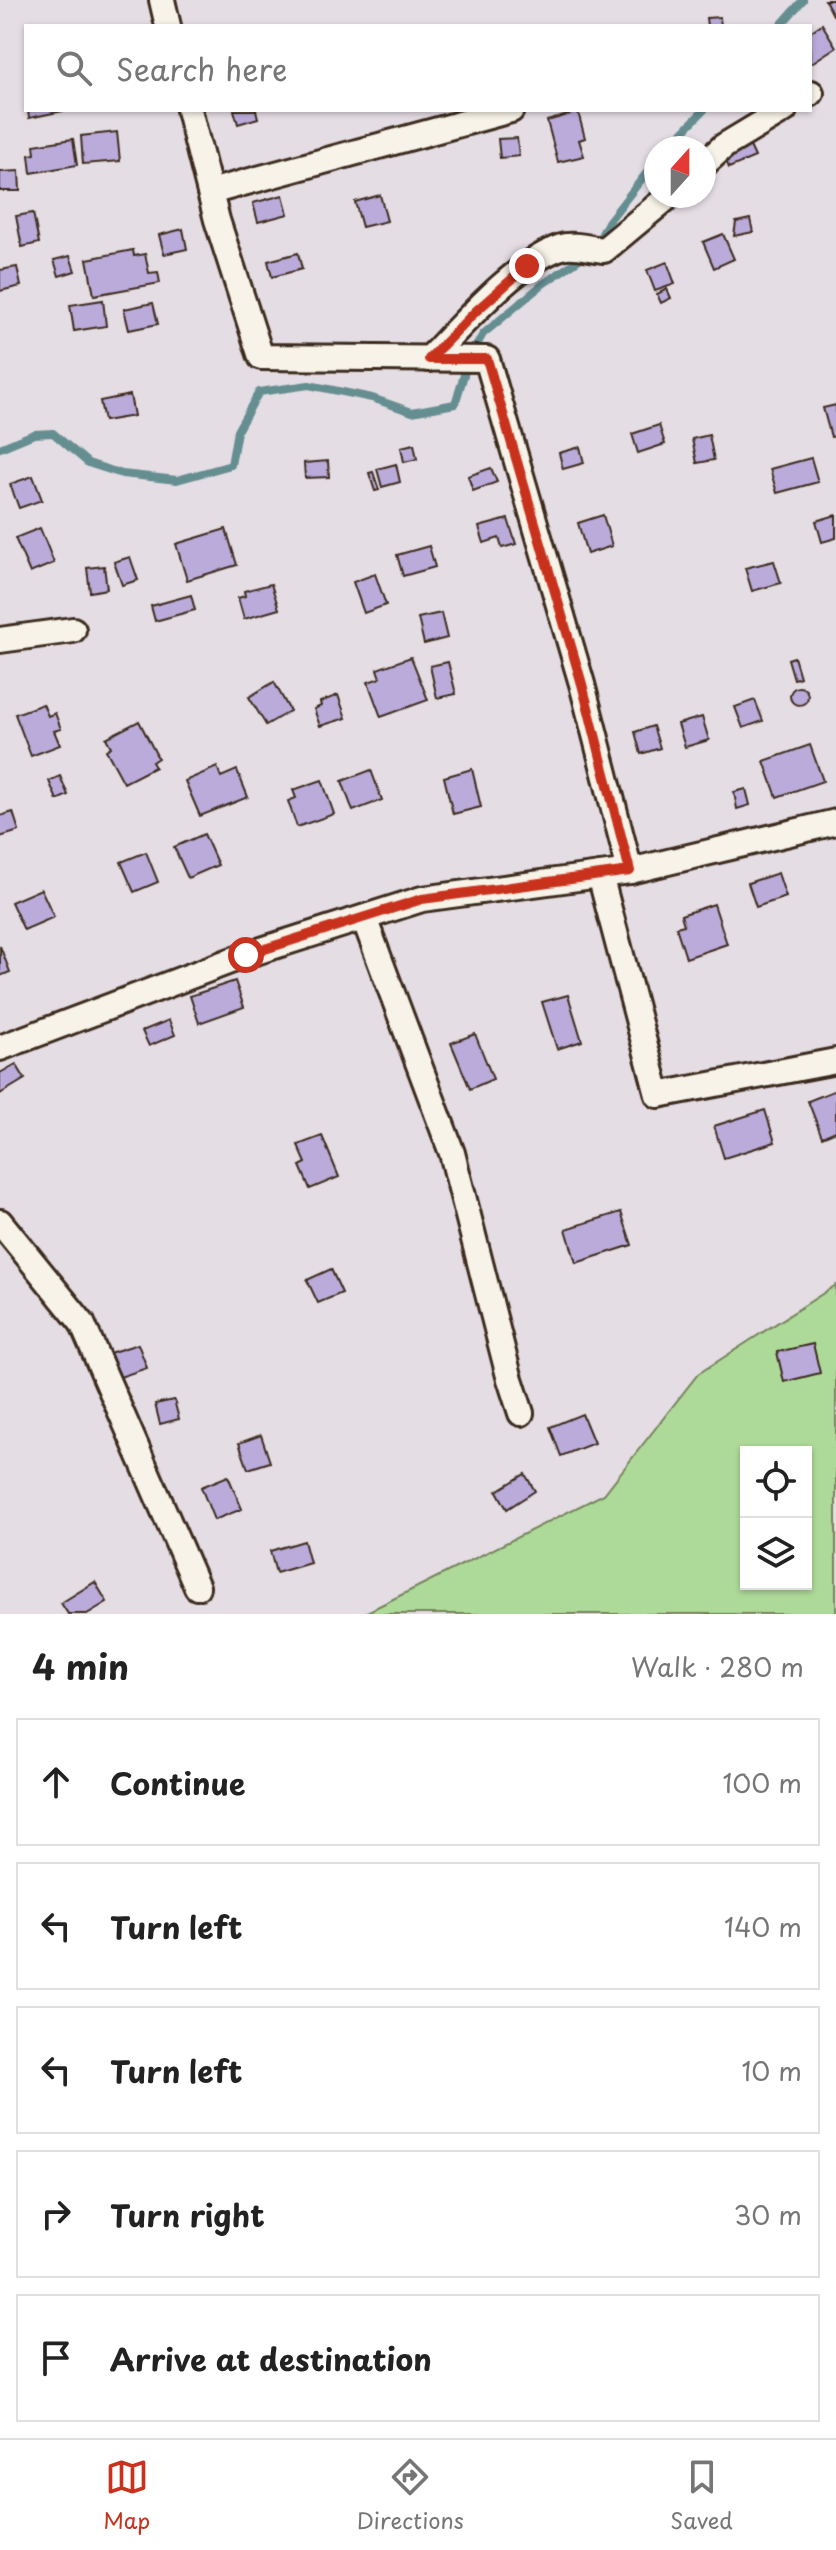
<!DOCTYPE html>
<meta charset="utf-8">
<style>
body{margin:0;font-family:"Playpen Sans",sans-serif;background:#f2f2f2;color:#222}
.controls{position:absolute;right:24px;bottom:24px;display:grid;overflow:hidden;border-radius:0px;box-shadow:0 2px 6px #0004}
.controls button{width:72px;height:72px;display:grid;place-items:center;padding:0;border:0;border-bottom:2px solid #e0e0e0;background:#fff;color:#222;font:40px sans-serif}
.compass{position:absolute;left:644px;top:136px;width:72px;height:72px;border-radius:50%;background:#fff;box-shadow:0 2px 6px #0004;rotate:21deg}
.stop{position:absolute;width:24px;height:24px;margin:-18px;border:6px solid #c8321e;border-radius:50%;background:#fff}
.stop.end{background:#c8321e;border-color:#fff;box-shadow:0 2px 8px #0008}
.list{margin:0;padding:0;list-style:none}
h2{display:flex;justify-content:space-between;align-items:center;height:104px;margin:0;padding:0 32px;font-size:34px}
h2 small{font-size:26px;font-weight:400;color:#767676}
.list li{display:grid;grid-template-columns:52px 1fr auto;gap:24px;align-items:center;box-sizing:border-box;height:128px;margin:0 16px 16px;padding:0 16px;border:2px solid #e0e0e0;border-radius:0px}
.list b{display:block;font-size:30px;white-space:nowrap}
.list em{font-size:26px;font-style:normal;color:#767676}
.icon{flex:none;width:44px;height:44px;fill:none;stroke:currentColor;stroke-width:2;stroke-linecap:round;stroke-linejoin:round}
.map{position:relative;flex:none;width:836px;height:1614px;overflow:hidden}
.search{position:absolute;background:#fff;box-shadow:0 2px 6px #0004;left:24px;right:24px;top:24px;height:88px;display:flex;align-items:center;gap:20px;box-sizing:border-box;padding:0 28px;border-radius:0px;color:#767676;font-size:30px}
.sheet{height:824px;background:#fff}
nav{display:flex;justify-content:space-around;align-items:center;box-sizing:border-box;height:112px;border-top:2px solid #e0e0e0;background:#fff;font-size:22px;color:#767676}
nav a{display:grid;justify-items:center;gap:4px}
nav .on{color:#c8321e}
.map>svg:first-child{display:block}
.green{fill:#aeda99;stroke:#74825c;stroke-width:2;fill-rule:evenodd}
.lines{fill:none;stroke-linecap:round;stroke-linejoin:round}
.stream{stroke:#658e91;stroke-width:8}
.building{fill:#bbabdb;stroke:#3b2a1e;stroke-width:2}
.street-casing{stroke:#3b2a1e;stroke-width:30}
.street{stroke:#f7f3e8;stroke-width:24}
.route{stroke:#c8321e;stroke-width:10}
</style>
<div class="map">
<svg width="836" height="1614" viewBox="0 0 836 1614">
<rect width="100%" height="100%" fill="#e5dde4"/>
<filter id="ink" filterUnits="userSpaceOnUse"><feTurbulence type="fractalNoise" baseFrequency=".0125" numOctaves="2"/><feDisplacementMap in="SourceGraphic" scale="16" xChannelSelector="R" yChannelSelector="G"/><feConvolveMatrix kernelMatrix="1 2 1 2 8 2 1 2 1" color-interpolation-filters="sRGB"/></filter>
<g filter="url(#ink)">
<path class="green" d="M836,1285V1614H363L604,1494L698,1374ZM746,1452H806V1584H746Z"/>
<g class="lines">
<g class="stream">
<polyline points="780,26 803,0"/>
<polyline points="667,148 704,110"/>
<polyline points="596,245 608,222 656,161"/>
<polyline points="0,448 34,434 53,433 88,463 122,474 177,480 231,465 237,431 259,392 309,385 372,398 412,412 455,404 469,359 483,334 543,284 587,254"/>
</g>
</g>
<g class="building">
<polygon points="825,0 836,0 836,13 833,15"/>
<polygon points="720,17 721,26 707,26 706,18"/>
<polygon points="822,24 836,47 810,64 810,32"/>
<polygon points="28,110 63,110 63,111 29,118"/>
<polygon points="234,110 256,110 258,118 238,124"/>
<polygon points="578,112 585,138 579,140 584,156 558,162 547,121"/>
<polygon points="117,132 120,161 83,164 81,136"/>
<polygon points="517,138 519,156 500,158 498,139"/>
<polygon points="73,139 77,165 31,173 29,155 35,154 34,145"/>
<polygon points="748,142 755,157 729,168 723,153"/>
<polygon points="19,171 20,191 0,191 0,172"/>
<polygon points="283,195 288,214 258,222 253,203"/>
<polygon points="380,195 387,221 362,227 355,202"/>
<polygon points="33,213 39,243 22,247 16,216"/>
<polygon points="750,219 753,232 734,236 736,222"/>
<polygon points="183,229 187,249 164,254 159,235"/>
<polygon points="723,234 734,259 714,268 703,242"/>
<polygon points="133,250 134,256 145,254 149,273 158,272 160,283 94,295 87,259"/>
<polygon points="298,253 302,269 272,277 268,261"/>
<polygon points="70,256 75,271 59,276 54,260"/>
<polygon points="667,262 675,284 655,291 647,270"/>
<polygon points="17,267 21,286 0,291 0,270"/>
<polygon points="667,289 671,298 661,303 657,294"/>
<polygon points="103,300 106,326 74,331 70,305"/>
<polygon points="153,303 158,324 129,330 124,309"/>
<polygon points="130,395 134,416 104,421 100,401"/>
<polygon points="836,405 836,436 831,437 823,408"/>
<polygon points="659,425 665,444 638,453 632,434"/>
<polygon points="709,435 714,460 697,463 692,439"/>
<polygon points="414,444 417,459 404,462 401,447"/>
<polygon points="580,447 584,463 563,469 559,453"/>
<polygon points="811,458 818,482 777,493 770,469"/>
<polygon points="328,461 329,477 305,478 304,463"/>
<polygon points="396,464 400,482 382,487 377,469"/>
<polygon points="491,468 497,482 473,491 468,476"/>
<polygon points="373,472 379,490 375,491 369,473"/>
<polygon points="33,476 42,500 19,508 10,484"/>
<polygon points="603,515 612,546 587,554 578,523"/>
<polygon points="836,515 836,538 822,542 816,521"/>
<polygon points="508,519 516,544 502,548 499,538 484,543 479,527"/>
<polygon points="40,528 54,563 30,573 15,538"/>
<polygon points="226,529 237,565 187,580 176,544"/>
<polygon points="429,546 435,567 403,576 397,555"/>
<polygon points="130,557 138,580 122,585 114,562"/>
<polygon points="774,561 781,583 752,591 745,568"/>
<polygon points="104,566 107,589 90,592 87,568"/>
<polygon points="375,574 386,605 364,613 353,582"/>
<polygon points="271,584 279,609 244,619 238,598 245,596 244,591"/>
<polygon points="191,595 195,610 155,621 151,606"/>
<polygon points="441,613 447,638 424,644 418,618"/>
<polygon points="411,657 428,700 381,717 368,682 380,678 377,669"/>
<polygon points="794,657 800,677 794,679 788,659"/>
<polygon points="448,662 456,694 437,698 430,666"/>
<polygon points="274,682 290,711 266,725 249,697"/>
<circle cx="799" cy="696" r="9"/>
<polygon points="338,695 346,718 320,726 314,709 321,706 320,702"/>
<polygon points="755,700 763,721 743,728 735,707"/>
<polygon points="43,704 48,716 55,713 61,729 54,731 60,745 31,756 15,714"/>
<polygon points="702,717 709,740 685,747 678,724"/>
<polygon points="139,721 158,758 152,762 155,767 124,783 106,750 111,747 106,738"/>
<polygon points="653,726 660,748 641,754 635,732"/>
<polygon points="810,745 823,781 777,797 764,761"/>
<polygon points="217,767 221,777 237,770 248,797 200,816 185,781"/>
<polygon points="472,769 481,807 453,814 444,777"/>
<polygon points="371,770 382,800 353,811 342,781"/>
<polygon points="60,776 68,795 57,800 49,781"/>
<polygon points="322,780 334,814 297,827 288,801 296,798 293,790"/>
<polygon points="746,789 750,805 737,809 734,792"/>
<polygon points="13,812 19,831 0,837 0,816"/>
<polygon points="204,834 218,865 188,878 174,847"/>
<polygon points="146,852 158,882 134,892 121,862"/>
<polygon points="778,873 786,897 756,907 748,883"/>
<polygon points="41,889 54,917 24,930 11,902"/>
<polygon points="714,904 727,944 686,958 676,927 684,925 681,915"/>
<polygon points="0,946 10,972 0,976"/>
<polygon points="235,981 244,1007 199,1023 190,996"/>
<polygon points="568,995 582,1041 557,1049 542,1002"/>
<polygon points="169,1020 175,1035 149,1046 142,1031"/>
<polygon points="475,1034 493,1079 470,1089 451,1043"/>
<polygon points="16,1064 25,1079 0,1094 0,1073"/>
<polygon points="836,1090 836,1131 822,1137 808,1101"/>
<polygon points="765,1110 775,1142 724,1158 714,1126"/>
<polygon points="322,1136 339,1177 310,1189 300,1166 306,1163 298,1145"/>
<polygon points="621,1212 632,1245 576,1263 566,1229"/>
<polygon points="331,1269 342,1293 318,1303 307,1280"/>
<polygon points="138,1344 147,1368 114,1379 106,1354"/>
<polygon points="813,1344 820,1373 784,1382 777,1352"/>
<polygon points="174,1400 179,1419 160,1424 155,1404"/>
<polygon points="582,1414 594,1443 561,1456 550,1427"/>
<polygon points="261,1435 270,1462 248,1469 239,1443"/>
<polygon points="525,1474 535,1491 507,1509 497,1491"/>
<polygon points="228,1476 242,1509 214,1520 201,1487"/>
<polygon points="304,1541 310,1563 276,1573 270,1551"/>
<polygon points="95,1582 107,1602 87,1614 68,1614 61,1603"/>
</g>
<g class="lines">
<defs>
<g id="street">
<polyline points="162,0 168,26"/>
<polyline points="810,94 811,93"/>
<polyline points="189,110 217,220 261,357 487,359 582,684 630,871"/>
<polyline points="704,164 724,146 784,110"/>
<polyline points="210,192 511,110"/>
<path d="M429,359C463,324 515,263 561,247C572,243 592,249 604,250L669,196"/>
<polyline points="0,640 73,630"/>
<polyline points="600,875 658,1095 836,1061"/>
<polyline points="364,918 452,1153 509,1376 521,1413"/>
<polyline points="0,1048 246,955 422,899 630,871 836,822"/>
<polyline points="0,1222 82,1323 197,1587"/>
</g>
</defs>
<use href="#street" class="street-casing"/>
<use href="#street" class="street"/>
</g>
</g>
<g class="lines" filter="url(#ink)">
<polyline class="route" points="246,955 422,899 630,871 582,684 487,359 429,359 476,311 527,266"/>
</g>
</svg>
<div class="controls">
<button><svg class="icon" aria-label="locate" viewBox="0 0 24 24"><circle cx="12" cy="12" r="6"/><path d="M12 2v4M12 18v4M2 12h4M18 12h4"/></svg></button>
<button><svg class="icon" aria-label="layers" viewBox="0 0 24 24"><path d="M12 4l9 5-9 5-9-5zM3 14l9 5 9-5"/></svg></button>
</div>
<svg class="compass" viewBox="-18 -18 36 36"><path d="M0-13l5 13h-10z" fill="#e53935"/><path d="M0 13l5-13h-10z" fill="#767676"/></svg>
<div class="stop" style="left:246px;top:955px"></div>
<div class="stop end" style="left:527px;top:266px"></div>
<div class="search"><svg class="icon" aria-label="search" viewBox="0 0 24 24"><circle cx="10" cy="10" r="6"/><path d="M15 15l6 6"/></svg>Search here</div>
</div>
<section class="sheet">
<h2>4 min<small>Walk · 280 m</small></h2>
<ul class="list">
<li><svg class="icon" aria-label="ahead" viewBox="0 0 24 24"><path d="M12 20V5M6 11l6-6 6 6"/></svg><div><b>Continue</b></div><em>100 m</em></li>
<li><svg class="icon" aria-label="left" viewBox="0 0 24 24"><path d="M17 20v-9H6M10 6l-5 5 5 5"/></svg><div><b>Turn left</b></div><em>140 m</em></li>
<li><svg class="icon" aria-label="left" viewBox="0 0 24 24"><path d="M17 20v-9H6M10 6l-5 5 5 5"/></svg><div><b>Turn left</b></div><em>10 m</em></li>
<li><svg class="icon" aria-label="right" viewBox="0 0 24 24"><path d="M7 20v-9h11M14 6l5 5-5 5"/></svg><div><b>Turn right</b></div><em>30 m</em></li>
<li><svg class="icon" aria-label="arrive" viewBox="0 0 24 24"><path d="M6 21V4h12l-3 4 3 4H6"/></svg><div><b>Arrive at destination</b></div></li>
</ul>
</section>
<nav>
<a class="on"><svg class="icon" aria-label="map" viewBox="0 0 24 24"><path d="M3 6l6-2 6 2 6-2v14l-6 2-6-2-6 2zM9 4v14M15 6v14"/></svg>Map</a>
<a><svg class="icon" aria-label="directions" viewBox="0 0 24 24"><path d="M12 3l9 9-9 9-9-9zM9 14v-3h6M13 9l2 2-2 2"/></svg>Directions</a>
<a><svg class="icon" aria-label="saved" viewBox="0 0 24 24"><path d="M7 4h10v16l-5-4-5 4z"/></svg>Saved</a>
</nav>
